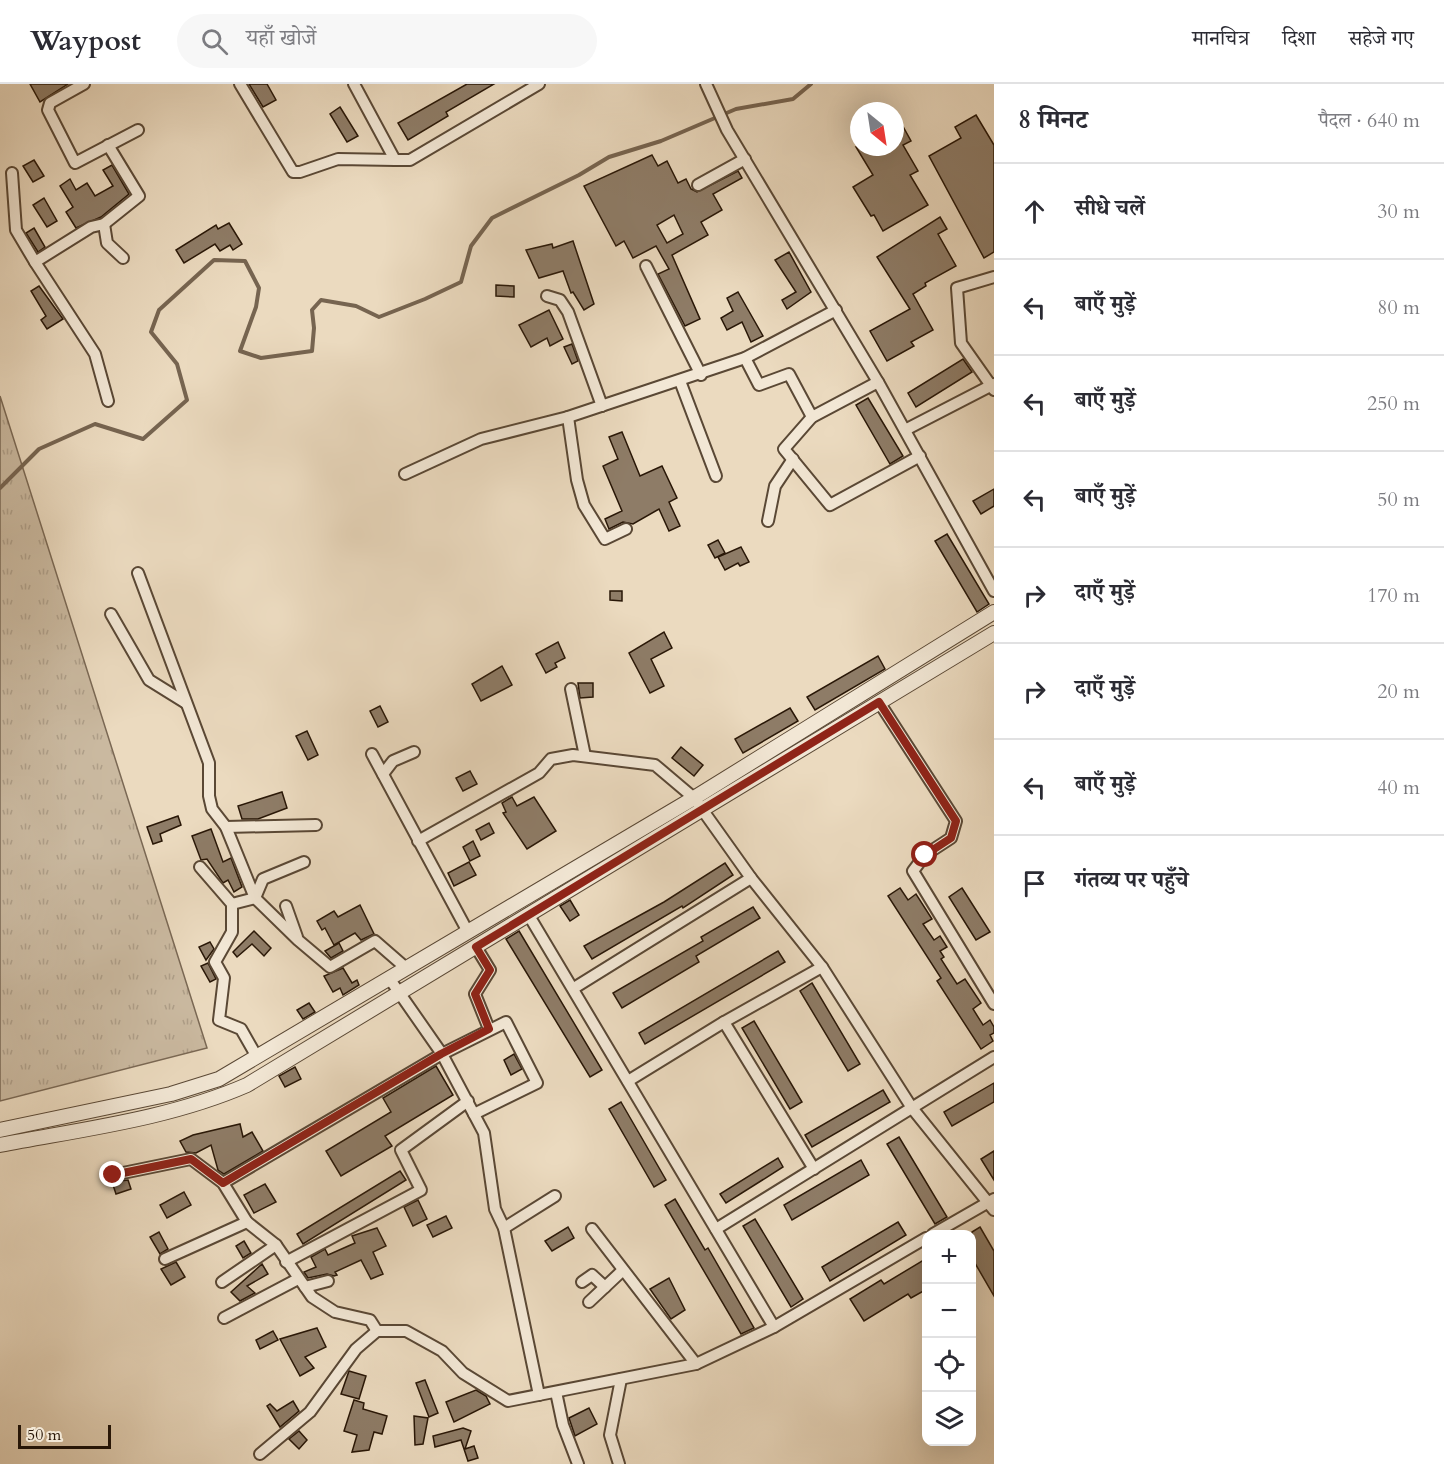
<!DOCTYPE html>
<html lang="hi">
<meta charset="utf-8">
<style>
body{margin:0;font-family:Cardo,"Noto Serif Devanagari",serif;background:#f7f7f7;color:#2b2b33}
.controls{position:absolute;right:18px;bottom:18px;display:grid;overflow:hidden;border-radius:12px;box-shadow:0 6px 24px #0002}
.controls button{width:54px;height:54px;display:grid;place-items:center;padding:0;border:0;border-bottom:2px solid #e1e1e2;background:#fff;color:#2b2b33;font:30px sans-serif}
.compass{position:absolute;left:850px;top:18px;width:54px;height:54px;border-radius:50%;background:#fff;box-shadow:0 6px 24px #0002;rotate:150deg}
.scale{position:absolute;left:18px;bottom:15px;width:93px;box-sizing:border-box;padding-left:6px;border:3px solid #291707;border-top:0;font-size:16px;line-height:21px;white-space:nowrap;color:#291707;-webkit-text-stroke:4px #f2e7d5;paint-order:stroke}
.stop{position:absolute;width:18px;height:18px;margin:-14px;border:4px solid #8f2418;border-radius:50%;background:#fff}
.stop.end{background:#8f2418;border-color:#fff;box-shadow:0 2px 6px #0008}
.list{margin:0;padding:0;list-style:none}
h2{display:flex;justify-content:space-between;align-items:center;height:78px;margin:0;padding:0 24px;font-size:26px}
h2 small{font-size:20px;font-weight:400;color:#7c7c81}
.list li{display:grid;grid-template-columns:39px 1fr auto;gap:18px;align-items:center;box-sizing:border-box;height:96px;padding:0 24px;border-top:2px solid #e1e1e2}
.list b{display:block;font-size:22px;white-space:nowrap}
.list em{font-size:20px;font-style:normal;color:#7c7c81}
.icon{flex:none;width:33px;height:33px;fill:none;stroke:currentColor;stroke-width:2;stroke-linecap:round;stroke-linejoin:round}
.map{position:relative;flex:none;width:994px;height:1380px;overflow:hidden}
header{display:flex;align-items:center;gap:36px;box-sizing:border-box;height:84px;padding:0 30px;background:#fff;border-bottom:2px solid #e1e1e2}
header strong{font-size:28px}
nav{display:flex;gap:33px;margin-inline-start:auto;font-size:21px}
.search{width:420px;height:54px;background:#f7f7f7;display:flex;align-items:center;gap:15px;box-sizing:border-box;padding:0 21px;border-radius:33px;color:#7c7c81;font-size:22px}
main{display:flex}
aside{flex:1;background:#fff}
.map>svg:first-child{display:block}
.grass{fill:url(#grass-tufts);stroke:#7a6854;stroke-width:1.5}
.lines{fill:none;stroke-linecap:round;stroke-linejoin:round}
.stream{stroke:#766450;stroke-width:4}
.building{fill:#8e7c67;stroke:#291707;stroke-width:1.5;fill-rule:evenodd}
.minor-casing{stroke:#5a4835;stroke-width:14}
.tertiary-casing{stroke:#5a4835;stroke-width:16}
.minor{stroke:#f2e7d5;stroke-width:10}
.tertiary{stroke:#f2e7d5;stroke-width:14}
.route{stroke:#8f2418;stroke-width:8}
</style>
<header>
<strong>Waypost</strong>
<div class="search"><svg class="icon" aria-label="search" viewBox="0 0 24 24"><circle cx="10" cy="10" r="6"/><path d="M15 15l6 6"/></svg>यहाँ खोजें</div>
<nav><a>मानचित्र</a><a>दिशा</a><a>सहेजे गए</a></nav>
</header>
<main>
<div class="map">
<svg width="994" height="1380" viewBox="0 0 994 1380">
<defs>
<pattern id="grass-tufts" width="24" height="20" patternUnits="userSpaceOnUse" patternTransform="scale(1.5)"><rect width="24" height="20" fill="#cab9a0"/><path d="M3 7l-1-3M5 7V3M7 7l1-3M15 17l-1-3M17 17v-4M19 17l1-3" fill="none" stroke="#ae9e88"/></pattern>
</defs>
<rect width="100%" height="100%" fill="#ebdabf"/>
<filter id="stains"><feTurbulence type="fractalNoise" baseFrequency=".00333" numOctaves="4"/><feColorMatrix values="0 0 0 0 .2 0 0 0 0 .09 0 0 0 0 .02 0 0 0 .5 -.17"/></filter>
<radialGradient id="worn" r=".72"><stop offset=".6" stop-color="#630" stop-opacity="0"/><stop offset="1" stop-color="#630" stop-opacity=".3"/></radialGradient>
<polygon class="grass" points="0,312 207,964 0,1017"/>
<g class="lines">
<polyline class="stream" points="0,404 39,365 95,340 143,355 187,316 177,280 151,248 159,226 214,176 245,177 259,204 256,223 240,267 261,274 312,267 314,244 312,226 321,216 356,222 379,233 425,215 461,198 471,162 492,134 579,91 609,73 661,57 736,25 793,15 811,0"/>
</g>
<g class="building">
<polygon points="30,0 68,0 40,18"/>
<polygon points="249,0 267,0 276,16 263,23"/>
<polygon points="467,0 494,0 446,28 448,32 408,56 398,39"/>
<polygon points="340,23 358,52 347,58 330,30"/>
<polygon points="895,28 911,57 903,61 918,87 910,91 928,121 883,147 874,131 871,132 853,103 873,91 856,63 895,63"/>
<polygon points="976,31 994,61 994,168 984,174 929,72 961,54 955,43"/>
<path d="M652,71L658,82L667,77L678,99L686,95L691,105L697,108L738,87L742,94L713,110L722,126L701,138L708,151L672,171L700,235L685,242L658,190L669,185L656,162L633,174L624,157L616,162L584,102ZM674,131L683,150L667,159L657,141Z"/>
<polygon points="34,76 44,92 33,98 23,82"/>
<polygon points="112,81 129,110 101,133 76,144 66,128 73,123 60,102 70,95 76,106 87,99 95,112 113,102 103,86"/>
<polygon points="44,114 57,137 47,143 33,121"/>
<polygon points="940,133 947,145 938,150 956,182 925,199 926,202 913,210 933,246 911,258 914,262 887,277 870,247 910,225 877,173"/>
<polygon points="229,139 242,160 233,166 230,161 220,167 215,160 184,179 176,166 216,141 218,145"/>
<polygon points="34,144 45,163 38,168 26,149"/>
<polygon points="573,157 594,220 584,226 573,208 571,209 563,187 539,194 526,166 552,160 553,164"/>
<polygon points="789,168 811,208 787,225 782,216 796,208 775,176"/>
<polygon points="496,201 514,202 514,213 496,212"/>
<polygon points="39,202 63,235 47,245 41,236 46,232 31,207"/>
<polygon points="738,208 763,252 751,258 742,238 727,246 721,234 733,227 727,214"/>
<polygon points="549,226 563,255 550,262 547,254 531,263 519,241"/>
<polygon points="572,260 578,277 572,280 564,263"/>
<polygon points="963,275 972,288 916,323 908,309"/>
<polygon points="868,314 903,372 890,380 856,321"/>
<polygon points="622,348 640,392 662,382 677,414 669,418 680,442 669,447 659,425 633,440 623,438 609,445 605,435 622,427 603,382 618,375 609,353"/>
<polygon points="994,405 994,422 981,430 973,417"/>
<polygon points="947,450 989,520 977,528 935,457"/>
<polygon points="718,456 725,469 715,474 708,461"/>
<polygon points="741,463 749,478 740,482 738,479 725,486 718,473"/>
<polygon points="610,507 622,507 622,517 610,516"/>
<polygon points="664,548 672,564 651,575 664,602 650,609 629,569"/>
<polygon points="558,558 565,574 555,579 557,583 546,589 536,570"/>
<polygon points="878,572 885,585 815,626 807,613"/>
<polygon points="502,582 512,601 481,617 472,600"/>
<polygon points="578,599 593,599 593,613 580,614"/>
<polygon points="380,622 388,638 378,643 370,627"/>
<polygon points="790,624 798,637 743,669 735,655"/>
<polygon points="307,647 318,671 308,676 296,652"/>
<polygon points="681,663 703,681 694,692 672,674"/>
<polygon points="470,687 477,700 463,707 456,694"/>
<polygon points="282,708 287,724 258,735 242,735 238,722"/>
<polygon points="512,713 517,722 534,713 556,747 527,765 503,729 506,728 502,719"/>
<polygon points="178,732 181,741 160,750 162,757 153,760 147,743"/>
<polygon points="489,739 494,749 481,756 476,746"/>
<polygon points="211,745 223,778 231,774 242,803 234,808 228,796 223,799 207,775 201,776 192,752"/>
<polygon points="473,757 480,772 470,777 463,763"/>
<polygon points="469,778 476,791 454,802 448,789"/>
<polygon points="725,779 733,791 683,824 682,822 592,875 584,862 664,818"/>
<polygon points="900,804 908,816 916,810 932,835 923,840 934,856 940,852 947,863 940,867 944,873 941,875 957,900 965,895 981,919 973,925 983,941 990,936 994,943 994,949 990,951 993,957 981,965 937,897 941,894 888,812"/>
<polygon points="962,804 990,848 976,856 949,813"/>
<polygon points="570,816 579,831 570,837 560,822"/>
<polygon points="360,821 374,850 361,856 355,849 334,861 325,844 322,846 317,837 334,827 338,833"/>
<polygon points="753,823 760,834 696,872 699,878 622,924 613,909 703,857 701,853"/>
<polygon points="254,847 271,864 264,872 252,860 237,873 233,868"/>
<polygon points="519,847 602,986 590,993 506,855"/>
<polygon points="210,858 214,865 206,876 199,863"/>
<polygon points="339,859 343,867 331,874 325,867"/>
<polygon points="778,867 785,878 645,960 639,949"/>
<polygon points="208,879 216,895 210,898 201,882"/>
<polygon points="343,884 352,899 357,896 359,901 343,911 340,904 333,908 324,892"/>
<polygon points="812,899 860,980 848,987 800,907"/>
<polygon points="309,919 315,928 303,935 297,926"/>
<polygon points="754,937 802,1018 790,1025 742,944"/>
<polygon points="514,970 522,985 511,991 504,976"/>
<polygon points="436,982 453,1011 385,1052 392,1062 341,1092 326,1067 391,1028 383,1014"/>
<polygon points="295,983 301,995 285,1003 279,992"/>
<polygon points="994,999 994,1018 952,1042 944,1028"/>
<polygon points="883,1006 890,1018 812,1063 805,1051"/>
<polygon points="621,1018 666,1096 654,1103 609,1025"/>
<polygon points="240,1040 243,1053 252,1048 263,1067 224,1090 218,1086 211,1061 196,1069 186,1068 180,1057 193,1051"/>
<polygon points="899,1053 947,1133 935,1140 887,1060"/>
<polygon points="994,1067 994,1096 981,1075"/>
<polygon points="778,1074 783,1083 726,1119 720,1110"/>
<polygon points="861,1076 869,1091 792,1136 784,1121"/>
<polygon points="400,1087 406,1096 303,1160 297,1150"/>
<polygon points="128,1096 131,1105 116,1110 112,1098"/>
<polygon points="265,1100 276,1118 254,1129 244,1111"/>
<polygon points="184,1108 191,1121 167,1134 160,1121"/>
<polygon points="675,1115 705,1166 708,1164 754,1244 741,1250 665,1121"/>
<polygon points="418,1116 427,1135 413,1142 404,1123"/>
<polygon points="446,1132 452,1144 433,1153 427,1141"/>
<polygon points="755,1135 803,1215 791,1223 743,1142"/>
<polygon points="898,1138 906,1151 830,1197 822,1183"/>
<polygon points="568,1143 574,1154 552,1167 545,1157"/>
<polygon points="980,1143 994,1167 994,1212 972,1174 972,1148"/>
<polygon points="377,1144 386,1162 373,1168 383,1190 371,1195 361,1176 335,1188 337,1191 334,1192 327,1190 308,1194 304,1188 316,1183 311,1173 325,1165 328,1171 355,1159 352,1152"/>
<polygon points="159,1148 168,1165 160,1170 150,1153"/>
<polygon points="244,1157 251,1169 243,1174 236,1162"/>
<polygon points="927,1174 927,1205 911,1214 908,1210 864,1237 850,1215 881,1196 884,1200"/>
<polygon points="176,1178 185,1193 171,1201 161,1185"/>
<polygon points="262,1180 268,1190 247,1202 255,1209 240,1217 231,1208"/>
<polygon points="669,1194 685,1226 671,1235 650,1205"/>
<polygon points="317,1244 326,1263 305,1273 314,1284 300,1292 280,1255"/>
<polygon points="273,1247 278,1256 260,1265 256,1256"/>
<polygon points="349,1287 366,1292 359,1315 341,1310"/>
<polygon points="425,1296 438,1329 429,1333 416,1299"/>
<polygon points="476,1306 486,1312 490,1320 454,1338 446,1318"/>
<polygon points="354,1316 364,1319 363,1325 387,1332 382,1350 374,1348 369,1366 352,1368 357,1351 344,1347"/>
<polygon points="293,1317 299,1327 280,1343 267,1322 270,1320 277,1327"/>
<polygon points="589,1324 597,1340 575,1352 569,1334"/>
<polygon points="414,1332 428,1334 423,1360 415,1361"/>
<polygon points="463,1344 471,1347 465,1365 474,1362 478,1374 468,1377 461,1356 435,1363 433,1352"/>
<polygon points="299,1347 307,1356 299,1365 289,1355"/>
</g>
<g class="lines">
<defs>
<g id="minor">
<polyline points="84,0 50,19 48,26 75,79 138,46"/>
<polyline points="240,0 293,88 300,88 338,75 395,76"/>
<polyline points="354,0 395,76 410,76 539,0"/>
<polyline points="706,0 727,46 878,298 994,507"/>
<polyline points="12,89 16,146 35,178 91,143 104,140 139,112 108,61"/>
<polyline points="698,101 745,75"/>
<polyline points="104,140 107,159 123,174"/>
<polyline points="35,178 95,270 108,317"/>
<polyline points="646,182 701,291"/>
<polyline points="994,193 957,204 961,259 994,306"/>
<polyline points="547,212 560,216 568,228 602,322"/>
<polyline points="745,274 759,301 789,290 812,333"/>
<polyline points="680,297 716,392"/>
<polyline points="878,298 812,333 784,365 830,421 920,372"/>
<polyline points="905,346 994,300"/>
<polyline points="405,390 481,355 568,333"/>
<polyline points="768,437 775,402 793,375"/>
<polyline points="626,445 605,455 584,421 577,396 568,333 745,274 836,226"/>
<polyline points="138,489 209,679 209,712 212,725 226,743 255,814 298,856 330,883 375,857 406,884"/>
<polyline points="111,530 149,596 186,619"/>
<polyline points="571,605 585,672"/>
<polyline points="879,618 956,737 951,754 925,771 913,787 994,920"/>
<polyline points="372,670 468,848"/>
<polyline points="383,690 393,677 414,668"/>
<polyline points="226,743 316,741"/>
<polyline points="418,757 539,689 551,675 573,671 655,681 694,714 751,794 822,883 912,1024 994,1126"/>
<polyline points="200,783 232,820 232,848 215,878 224,894 219,936 241,945 257,973"/>
<polyline points="232,820 255,814 263,795 304,778"/>
<polyline points="286,822 297,853"/>
<polyline points="528,830 774,1243"/>
<polyline points="476,863 490,886 475,910 489,945"/>
<polyline points="389,894 442,970 484,1049 495,1125 504,1144 539,1311"/>
<polyline points="574,904 751,794"/>
<polyline points="724,938 814,1085"/>
<polyline points="628,997 724,938 822,883"/>
<polyline points="113,1091 191,1075 223,1099 247,1138 276,1161 312,1213 335,1228 370,1236 377,1247 406,1247 442,1267 463,1289 508,1317 696,1280 774,1243 926,1154"/>
<polyline points="223,1099 442,970 506,938 537,999 474,1030"/>
<polyline points="504,1144 555,1112"/>
<polyline points="592,1145 696,1280"/>
<polyline points="716,1145 994,973"/>
<polyline points="933,1150 994,1115"/>
<polyline points="165,1175 247,1138"/>
<polyline points="286,1178 421,1106 401,1066 468,1017"/>
<polyline points="222,1198 276,1161"/>
<polyline points="582,1198 592,1191 605,1203"/>
<polyline points="305,1203 328,1197"/>
<polyline points="589,1218 622,1187"/>
<polyline points="224,1234 298,1195"/>
<polyline points="556,1308 563,1341 578,1380"/>
<polyline points="260,1370 310,1328 356,1265 377,1247"/>
<polyline points="619,1380 610,1351 621,1295"/>
</g>
<g id="tertiary">
<polyline points="0,1046 171,1010 219,995 694,714 994,528"/>
<path d="M0,1061C83,1045 169,1035 247,1001L994,549"/>
</g>
</defs>
<use href="#minor" class="minor-casing"/>
<use href="#tertiary" class="tertiary-casing"/>
<use href="#minor" class="minor"/>
<use href="#tertiary" class="tertiary"/>
</g>
<g class="lines">
<polyline class="route" points="113,1091 191,1075 223,1099 441,970 489,945 475,910 490,886 476,863 879,618 956,737 951,754 925,771"/>
</g>
<rect width="100%" height="100%" filter="url(#stains)"/>
<rect width="100%" height="100%" fill="url(#worn)"/>
</svg>
<div class="controls">
<button>+</button>
<button>−</button>
<button><svg class="icon" aria-label="locate" viewBox="0 0 24 24"><circle cx="12" cy="12" r="6"/><path d="M12 2v4M12 18v4M2 12h4M18 12h4"/></svg></button>
<button><svg class="icon" aria-label="layers" viewBox="0 0 24 24"><path d="M12 4l9 5-9 5-9-5zM3 14l9 5 9-5"/></svg></button>
</div>
<svg class="compass" viewBox="-18 -18 36 36"><path d="M0-13l5 13h-10z" fill="#e53935"/><path d="M0 13l5-13h-10z" fill="#7c7c81"/></svg>
<div class="scale">50 m</div>
<div class="stop" style="left:925px;top:771px"></div>
<div class="stop end" style="left:113px;top:1091px"></div>
</div>
<aside>
<h2>8 मिनट<small>पैदल · 640 m</small></h2>
<ul class="list">
<li><svg class="icon" aria-label="ahead" viewBox="0 0 24 24"><path d="M12 20V5M6 11l6-6 6 6"/></svg><div><b>सीधे चलें</b></div><em>30 m</em></li>
<li><svg class="icon" aria-label="left" viewBox="0 0 24 24"><path d="M17 20v-9H6M10 6l-5 5 5 5"/></svg><div><b>बाएँ मुड़ें</b></div><em>80 m</em></li>
<li><svg class="icon" aria-label="left" viewBox="0 0 24 24"><path d="M17 20v-9H6M10 6l-5 5 5 5"/></svg><div><b>बाएँ मुड़ें</b></div><em>250 m</em></li>
<li><svg class="icon" aria-label="left" viewBox="0 0 24 24"><path d="M17 20v-9H6M10 6l-5 5 5 5"/></svg><div><b>बाएँ मुड़ें</b></div><em>50 m</em></li>
<li><svg class="icon" aria-label="right" viewBox="0 0 24 24"><path d="M7 20v-9h11M14 6l5 5-5 5"/></svg><div><b>दाएँ मुड़ें</b></div><em>170 m</em></li>
<li><svg class="icon" aria-label="right" viewBox="0 0 24 24"><path d="M7 20v-9h11M14 6l5 5-5 5"/></svg><div><b>दाएँ मुड़ें</b></div><em>20 m</em></li>
<li><svg class="icon" aria-label="left" viewBox="0 0 24 24"><path d="M17 20v-9H6M10 6l-5 5 5 5"/></svg><div><b>बाएँ मुड़ें</b></div><em>40 m</em></li>
<li><svg class="icon" aria-label="arrive" viewBox="0 0 24 24"><path d="M6 21V4h12l-3 4 3 4H6"/></svg><div><b>गंतव्य पर पहुँचे</b></div></li>
</ul>
</aside>
</main>
